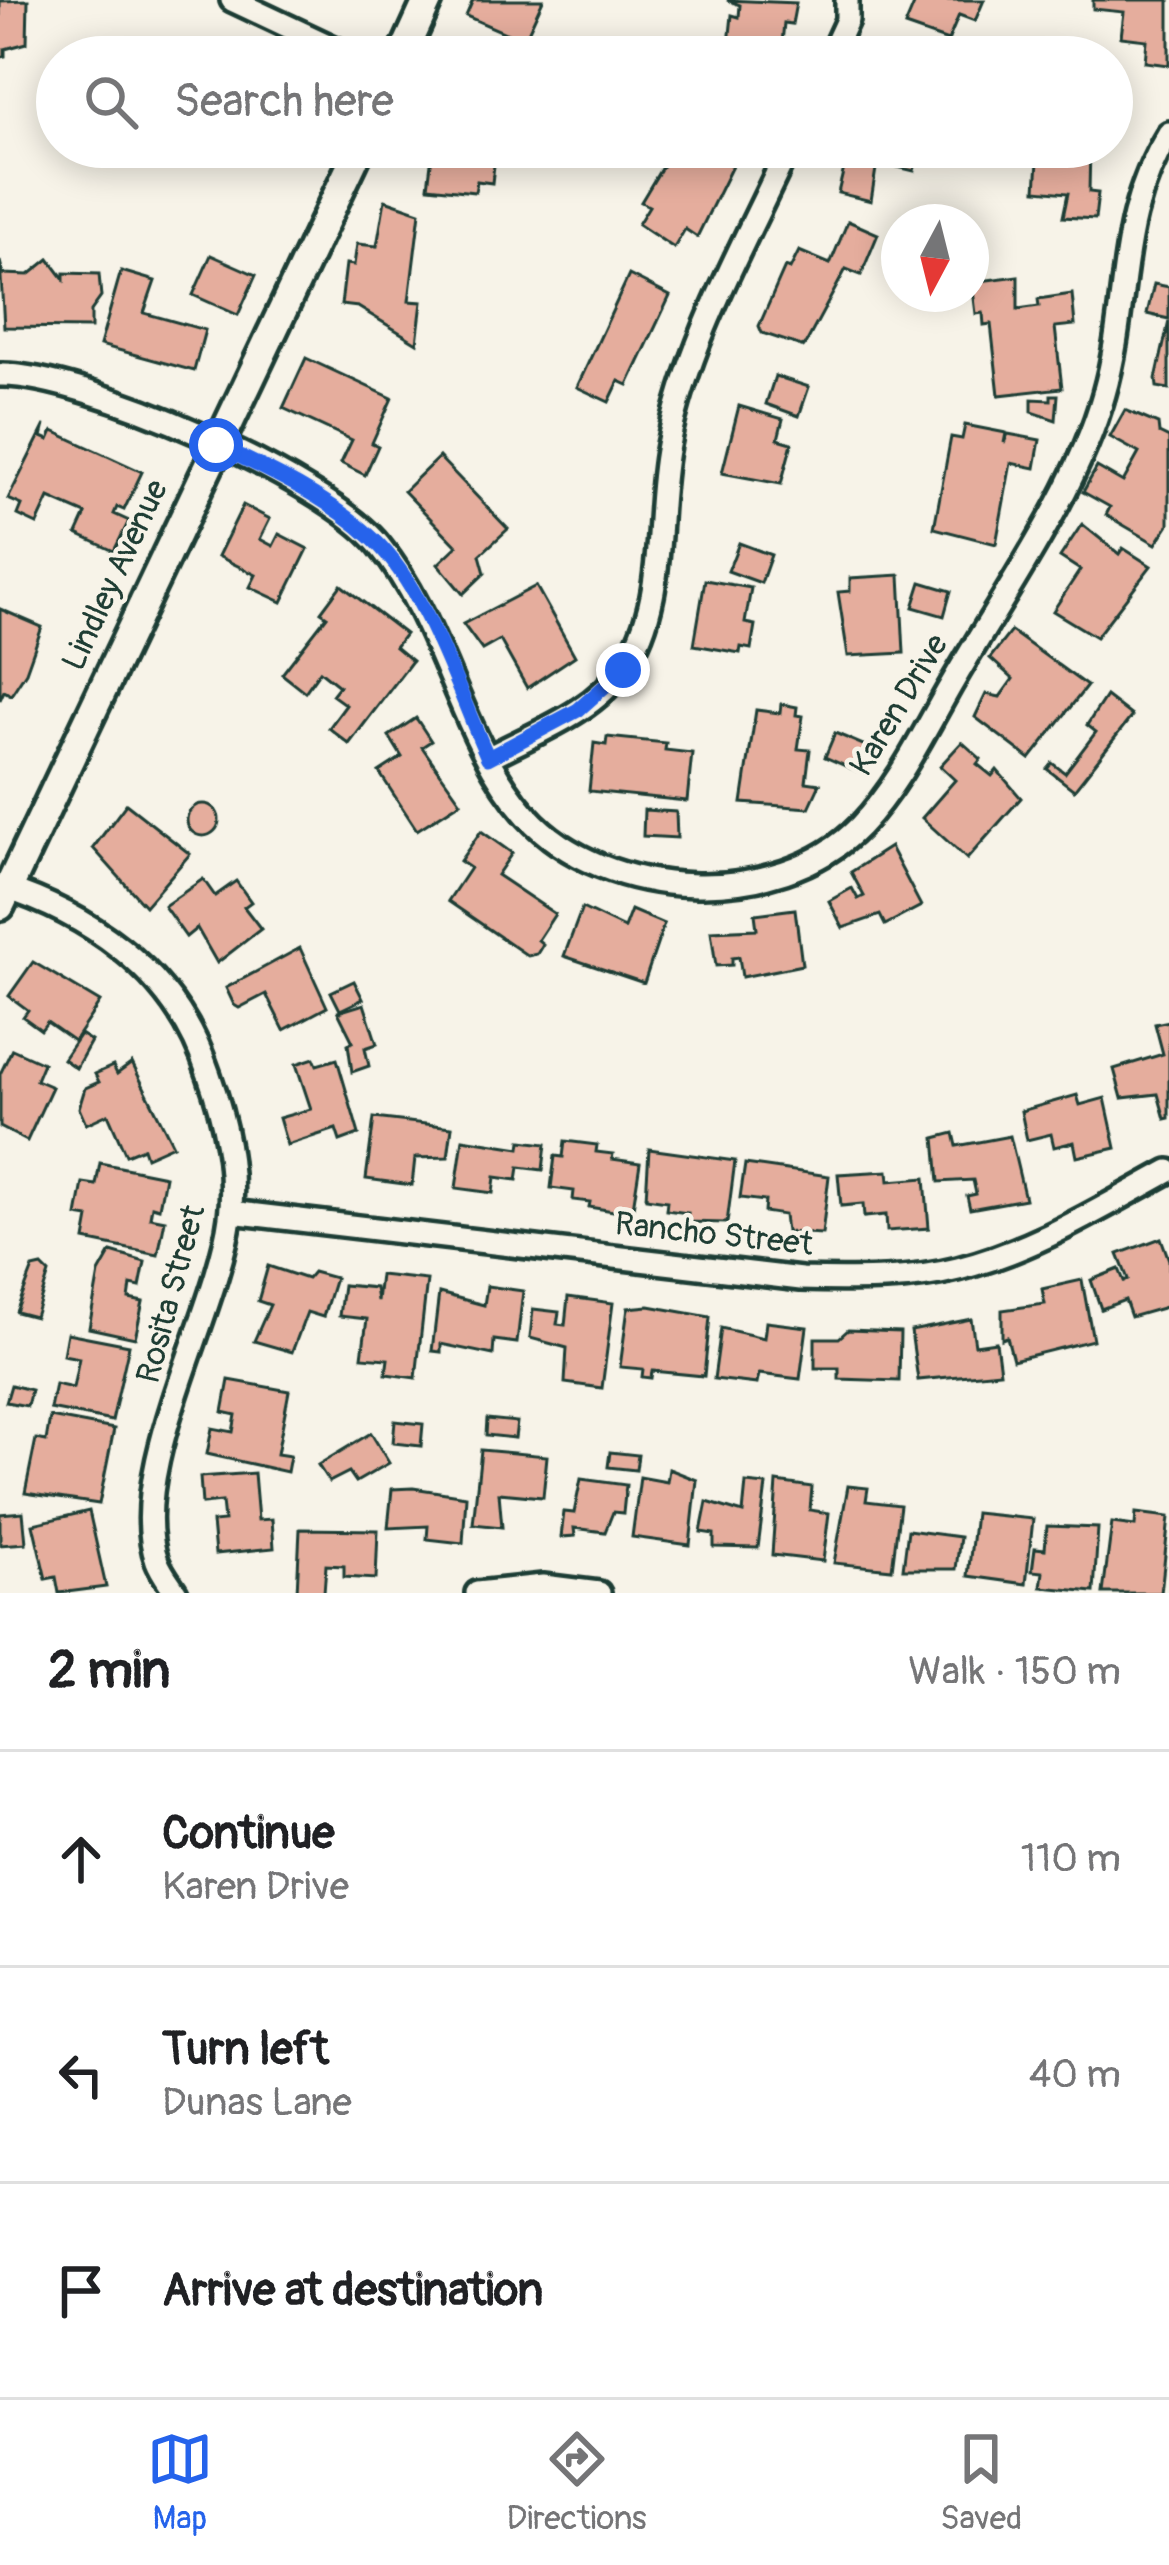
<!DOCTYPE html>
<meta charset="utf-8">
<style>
body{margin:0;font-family:Pangolin,sans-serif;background:#f6f6f6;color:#202124}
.compass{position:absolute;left:881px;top:204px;width:108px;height:108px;border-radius:50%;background:#fff;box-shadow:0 6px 30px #0003;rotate:187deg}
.stop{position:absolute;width:36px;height:36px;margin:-27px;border:9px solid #2563eb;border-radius:50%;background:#fff}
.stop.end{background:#2563eb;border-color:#fff;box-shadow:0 3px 12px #0008}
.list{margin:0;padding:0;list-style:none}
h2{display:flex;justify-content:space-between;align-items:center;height:156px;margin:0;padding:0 48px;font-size:51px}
h2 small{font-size:39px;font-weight:400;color:#757577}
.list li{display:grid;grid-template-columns:78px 1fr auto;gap:36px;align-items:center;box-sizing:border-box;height:216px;padding:0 48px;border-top:3px solid #e0e0e0}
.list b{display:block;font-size:45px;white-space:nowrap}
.list p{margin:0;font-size:39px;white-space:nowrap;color:#757577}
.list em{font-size:39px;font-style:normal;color:#757577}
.icon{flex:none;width:66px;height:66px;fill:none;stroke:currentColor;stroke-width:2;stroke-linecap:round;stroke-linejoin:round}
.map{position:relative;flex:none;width:1169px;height:1593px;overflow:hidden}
.search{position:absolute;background:#fff;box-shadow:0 6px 30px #0003;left:36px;right:36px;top:36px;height:132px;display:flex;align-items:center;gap:30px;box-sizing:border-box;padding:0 42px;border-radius:66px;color:#757577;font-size:45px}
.sheet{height:804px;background:#fff}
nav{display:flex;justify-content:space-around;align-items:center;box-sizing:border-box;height:168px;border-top:3px solid #e0e0e0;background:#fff;font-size:33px;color:#757577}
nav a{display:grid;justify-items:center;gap:6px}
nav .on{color:#2563eb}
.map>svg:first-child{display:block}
.building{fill:#e5ad9d;stroke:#1f3d34;stroke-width:3}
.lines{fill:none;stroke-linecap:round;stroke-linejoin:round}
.minor-casing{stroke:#1f3d34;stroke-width:30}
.tertiary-casing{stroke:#1f3d34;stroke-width:36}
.minor{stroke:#f7f3e8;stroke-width:21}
.tertiary{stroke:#f7f3e8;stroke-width:27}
.route{stroke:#2563eb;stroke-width:15}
.labels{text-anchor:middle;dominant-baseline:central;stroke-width:9;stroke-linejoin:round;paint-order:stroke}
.street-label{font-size:33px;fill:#1f3d34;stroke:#f7f3e8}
</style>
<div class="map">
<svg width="1169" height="1593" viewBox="0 0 1169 1593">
<rect width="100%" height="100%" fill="#f7f3e8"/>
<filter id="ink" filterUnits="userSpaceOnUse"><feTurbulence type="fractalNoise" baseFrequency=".00833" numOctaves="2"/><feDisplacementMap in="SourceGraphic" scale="24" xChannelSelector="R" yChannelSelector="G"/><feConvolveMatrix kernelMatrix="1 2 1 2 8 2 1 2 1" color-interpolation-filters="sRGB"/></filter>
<g filter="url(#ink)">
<g class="building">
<polygon points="28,0 27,43 5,49 5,56 0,57 0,1"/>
<polygon points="473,0 543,0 524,41 466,16"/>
<polygon points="727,0 796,3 792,24 784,23 781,53 728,54 732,15 739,17 740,5"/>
<polygon points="916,0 984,0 975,21 959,15 948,41 905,26"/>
<polygon points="1093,0 1169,0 1169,65 1145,62 1147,40 1121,37 1124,12 1093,9"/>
<polygon points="496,147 492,183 477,181 475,192 428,187 433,147"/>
<polygon points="674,147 700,147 732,166 697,237 685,229 674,248 638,224 649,206 641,202"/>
<polygon points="860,147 920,147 914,171 877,162 871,201 838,193 846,160 860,163"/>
<polygon points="1039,147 1090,147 1089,192 1098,193 1095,219 1063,217 1068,193 1036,190"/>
<polygon points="385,200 420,212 409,301 422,302 417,343 358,307 341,305 346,264 354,265 357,244 377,246"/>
<polygon points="848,221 878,234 861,275 846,269 804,347 762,333 759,326 785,267 790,269 799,251 830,264"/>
<polygon points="211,255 256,275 238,315 193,295"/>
<polygon points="49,259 64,279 64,273 99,274 101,297 91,311 91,328 4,327 0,261 3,274 29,275"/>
<polygon points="121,271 155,281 144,313 205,330 194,371 100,345"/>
<polygon points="629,275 670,296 628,385 619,381 609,402 577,387"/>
<polygon points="1018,276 1018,309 1039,306 1038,299 1072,294 1075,325 1055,327 1062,388 999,395 991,324 984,325 983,313 976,314 972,282"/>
<polygon points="1154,284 1169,287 1169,319 1147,314"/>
<polygon points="1169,321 1169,389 1157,387 1156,379"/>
<polygon points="306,358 392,398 372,443 378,446 365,475 341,463 352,440 283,408"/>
<polygon points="775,376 809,387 799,416 766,404"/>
<polygon points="1051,395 1058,395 1056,420 1032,412 1032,399 1051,400"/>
<polygon points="739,406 783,419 778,439 792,443 781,484 722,473"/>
<polygon points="1125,410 1158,424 1159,433 1169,438 1169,524 1156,544 1106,515 1110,507 1083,492 1097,467 1123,482 1139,453 1110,437"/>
<polygon points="45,425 42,437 49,440 53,431 142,472 124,510 117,507 114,514 129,521 114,551 77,534 86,514 49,498 37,524 18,515 22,505 8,499"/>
<polygon points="965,425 1006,433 1004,443 1008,434 1040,440 1035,468 1011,463 996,544 934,528 951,437 962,439"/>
<polygon points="439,457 508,529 480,555 485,573 463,594 438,564 457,546 404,491"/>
<polygon points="243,505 270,519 260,539 273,546 279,534 308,549 282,602 250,587 256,575 218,556"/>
<polygon points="1082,524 1119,554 1123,548 1151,566 1096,637 1053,611 1080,570 1060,557"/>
<polygon points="739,543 771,555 761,583 728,571"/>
<polygon points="900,575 904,653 848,656 838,592 850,591 850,578"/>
<polygon points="705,580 751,588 745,623 755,625 751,649 741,647 740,653 694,645"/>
<polygon points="921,582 951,591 944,616 913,607"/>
<polygon points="341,585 405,634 395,647 412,661 349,744 329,728 346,705 332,695 339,686 320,671 305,692 282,674 327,616 321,612"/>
<polygon points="536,586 575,656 527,688 500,640 482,650 463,624"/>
<polygon points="0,609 42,627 26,672 11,695 4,691 0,700"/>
<polygon points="1011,631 1087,686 1030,759 975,717 986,694 1000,697 1013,679 990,658"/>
<polygon points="1106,696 1132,716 1074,790 1047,769 1052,763 1065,773 1096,732 1087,725"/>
<polygon points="781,704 797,707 796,715 803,716 798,749 810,750 806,782 820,784 809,808 742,803 756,710 780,713"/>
<polygon points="416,718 431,741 422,747 461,802 417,830 379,772 402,757 389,736"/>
<polygon points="835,733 868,747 857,771 825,757"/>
<polygon points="607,737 666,743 665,750 692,753 687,801 589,791 594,743 606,745"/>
<polygon points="962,742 981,759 977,764 992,776 997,770 1021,798 967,859 922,818 955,780 940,766"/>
<polygon points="126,804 190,854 145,906 93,848"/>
<circle cx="203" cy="820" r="16"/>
<polygon points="644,810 676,812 677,838 643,836"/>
<polygon points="481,831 512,853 497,875 555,914 538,940 543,944 537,954 528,956 448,901 470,868 460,861"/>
<polygon points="890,847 921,906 885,925 880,915 843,928 829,901 852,888 858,899 864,896 851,872"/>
<polygon points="203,879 215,896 236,881 251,902 244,907 261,929 217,963 197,928 186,937 164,906"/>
<polygon points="582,908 624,928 631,910 664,924 644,983 564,956"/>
<polygon points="795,909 802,965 742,977 739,957 732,958 732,965 716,966 711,931 757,929 755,914"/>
<polygon points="300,948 327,1007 284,1030 266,994 239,1008 234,1005 226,988"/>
<polygon points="33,962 100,1002 74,1041 47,1022 41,1030 23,1017 28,1010 9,996"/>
<polygon points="354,981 363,999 340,1010 331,992"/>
<polygon points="364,1004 377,1044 365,1048 369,1066 352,1072 348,1044 353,1042 338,1012"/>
<polygon points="1169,1021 1169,1118 1165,1119 1158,1094 1122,1098 1114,1069 1163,1054 1155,1024"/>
<polygon points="80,1034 91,1041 76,1068 63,1059"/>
<polygon points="12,1049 43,1063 36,1080 52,1087 27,1141 0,1127 0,1074"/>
<polygon points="314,1058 317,1065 337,1059 359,1134 340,1141 336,1129 287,1145 279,1118 311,1109 296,1064"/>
<polygon points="132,1063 173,1145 146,1157 143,1148 126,1155 108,1114 86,1124 79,1108 85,1088 99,1082 95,1074 113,1066 117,1074"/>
<polygon points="1077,1095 1080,1105 1105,1098 1116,1148 1077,1157 1074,1142 1054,1147 1051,1134 1027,1140 1021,1111"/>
<polygon points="374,1118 452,1127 448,1157 415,1158 412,1185 366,1179"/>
<polygon points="954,1133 957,1146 1010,1136 1025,1199 970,1209 967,1196 976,1194 973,1180 939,1182 935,1138"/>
<polygon points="463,1139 520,1148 521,1141 546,1144 543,1170 519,1167 517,1180 495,1177 493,1193 456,1188"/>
<polygon points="565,1141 597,1145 596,1152 613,1154 612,1159 640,1163 632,1214 589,1207 590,1202 573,1200 574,1191 551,1188 555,1156 563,1157"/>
<polygon points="649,1149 735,1161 727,1223 686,1222 688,1213 666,1210 667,1201 646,1198"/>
<polygon points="100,1163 165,1176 159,1208 152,1206 150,1217 165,1220 158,1255 85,1240 89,1218 77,1216 83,1183 96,1185"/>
<polygon points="745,1164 829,1176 822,1234 786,1232 784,1215 764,1212 765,1201 740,1198"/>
<polygon points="888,1171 889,1181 925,1178 929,1228 887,1231 886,1215 864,1217 863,1204 841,1206 838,1174"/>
<polygon points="1161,1238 1169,1260 1169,1306 1131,1317 1125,1300 1101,1309 1091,1280 1119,1269 1124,1281 1128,1279 1118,1254"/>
<polygon points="111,1252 145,1262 140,1287 131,1285 129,1299 143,1302 135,1338 89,1328 99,1273"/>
<polygon points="42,1266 49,1273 35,1317 16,1312 33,1268"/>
<polygon points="268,1266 307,1279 313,1272 335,1278 323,1317 307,1312 292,1352 254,1341 270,1305 258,1301"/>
<polygon points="380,1275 427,1280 416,1378 386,1374 388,1359 362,1357 367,1319 339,1316 343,1285 375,1288 377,1301"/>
<polygon points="1082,1280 1093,1340 1013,1360 1007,1337 1002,1339 1002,1310 1045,1304 1042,1289"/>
<polygon points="487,1286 523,1291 517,1343 494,1340 493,1355 441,1344 441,1352 432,1351 439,1293 484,1305"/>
<polygon points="568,1297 613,1303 602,1388 565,1383 567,1348 530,1338 533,1309 559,1312 557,1324 565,1325"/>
<polygon points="649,1306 710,1317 704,1376 652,1371 651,1378 642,1377 643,1369 620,1367 628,1308"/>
<polygon points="971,1319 975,1345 996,1342 1000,1372 918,1380 911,1331"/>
<polygon points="766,1322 807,1327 800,1379 759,1374 757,1384 714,1379 721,1328 764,1338"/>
<polygon points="848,1330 900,1332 899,1381 839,1379 839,1368 815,1368 815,1338 839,1338"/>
<polygon points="67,1333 129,1345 112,1421 50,1409 55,1384 73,1388 79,1358 63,1355"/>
<polygon points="229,1380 289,1391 277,1454 290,1456 287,1472 207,1454 212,1428 233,1432 236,1415 223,1412"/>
<polygon points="11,1385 31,1390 27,1406 6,1402"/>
<polygon points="50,1417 114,1429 99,1504 25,1493 36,1439 46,1441"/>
<polygon points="487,1419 517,1422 515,1438 486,1435"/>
<polygon points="395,1421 423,1424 421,1446 393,1443"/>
<polygon points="371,1433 389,1463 356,1482 349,1472 329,1482 318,1465"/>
<polygon points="481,1450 547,1456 543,1497 499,1493 502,1527 473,1524"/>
<polygon points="610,1452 638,1455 636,1470 608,1467"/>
<polygon points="669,1469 697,1480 690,1545 632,1537 640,1477 667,1482"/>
<polygon points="254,1473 258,1520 272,1519 274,1548 215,1554 212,1522 224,1521 222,1502 202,1504 200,1477"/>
<polygon points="581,1479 626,1485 623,1513 613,1512 605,1532 574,1528 575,1536 561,1537 564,1512 574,1513"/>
<polygon points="777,1482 812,1487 810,1510 829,1513 823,1561 772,1555"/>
<polygon points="746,1483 766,1485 758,1548 714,1547 714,1534 701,1532 707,1502 743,1513"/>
<polygon points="848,1486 868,1488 866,1501 900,1505 892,1569 834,1563"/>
<polygon points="413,1488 466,1496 463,1543 427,1539 428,1526 388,1528 392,1489"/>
<polygon points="89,1511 106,1587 59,1593 56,1577 46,1579 33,1524"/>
<polygon points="23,1512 26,1543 0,1545 0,1514"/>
<polygon points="975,1513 1033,1519 1026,1584 968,1576"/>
<polygon points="1136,1513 1169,1517 1161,1593 1103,1593 1112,1523 1135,1526"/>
<polygon points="1047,1526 1098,1528 1094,1592 1041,1587 1043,1572 1032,1571 1035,1548 1045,1549"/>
<polygon points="300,1529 378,1530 376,1579 344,1577 344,1566 326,1565 324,1593 297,1593"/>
<polygon points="908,1530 960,1537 956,1569 903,1569"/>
</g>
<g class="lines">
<defs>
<g id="minor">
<polyline points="232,0 353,57"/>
<polyline points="830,57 847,20 847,0"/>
<path d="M0,375C83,373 327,480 379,545C445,625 458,738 527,816C604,902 779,910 860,826C897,787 921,738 947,692C999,600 1076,495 1104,394C1131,299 1114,223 1169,133"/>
<path d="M488,758C534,733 594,713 624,667C669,599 653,521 668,445C688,341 745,243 789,147"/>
<path d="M0,886C88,914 167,968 202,1056C221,1105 237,1163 230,1217C218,1312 125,1473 157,1561C161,1572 170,1583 176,1593"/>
<path d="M231,1212L801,1279C853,1280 907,1282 958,1269C1034,1250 1101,1208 1169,1171"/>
<polyline points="477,1593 543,1586 599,1593"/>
</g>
<g id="tertiary">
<polyline points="402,57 428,0"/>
<polyline points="0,906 360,147"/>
</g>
</defs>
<use href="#minor" class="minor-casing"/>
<use href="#tertiary" class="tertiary-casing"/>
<use href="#minor" class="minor"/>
<use href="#tertiary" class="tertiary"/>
</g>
</g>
<g class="lines" filter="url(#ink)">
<path class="route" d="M216,445C271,471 329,497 373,539C426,588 458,692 488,758L578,710L623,670"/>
</g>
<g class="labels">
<g class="street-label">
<text transform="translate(115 575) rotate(-65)">Lindley Avenue</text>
<text transform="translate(899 705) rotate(-59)">Karen Drive</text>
<text transform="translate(714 1234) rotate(6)">Rancho Street</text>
<text transform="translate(171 1294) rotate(-75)">Rosita Street</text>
</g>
</g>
</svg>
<svg class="compass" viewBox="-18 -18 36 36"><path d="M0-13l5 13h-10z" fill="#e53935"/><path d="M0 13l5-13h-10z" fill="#757577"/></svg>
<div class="stop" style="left:216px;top:445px"></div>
<div class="stop end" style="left:623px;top:670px"></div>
<div class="search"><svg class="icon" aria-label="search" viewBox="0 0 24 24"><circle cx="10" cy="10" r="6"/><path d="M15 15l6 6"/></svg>Search here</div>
</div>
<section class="sheet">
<h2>2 min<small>Walk · 150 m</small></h2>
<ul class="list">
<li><svg class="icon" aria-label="ahead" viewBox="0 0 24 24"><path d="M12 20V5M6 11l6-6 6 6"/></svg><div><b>Continue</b><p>Karen Drive</p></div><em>110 m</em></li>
<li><svg class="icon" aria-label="left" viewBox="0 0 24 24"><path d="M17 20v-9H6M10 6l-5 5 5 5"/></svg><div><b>Turn left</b><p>Dunas Lane</p></div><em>40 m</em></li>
<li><svg class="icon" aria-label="arrive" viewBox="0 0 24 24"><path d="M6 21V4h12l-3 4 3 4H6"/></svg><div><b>Arrive at destination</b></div></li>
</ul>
</section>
<nav>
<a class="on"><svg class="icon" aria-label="map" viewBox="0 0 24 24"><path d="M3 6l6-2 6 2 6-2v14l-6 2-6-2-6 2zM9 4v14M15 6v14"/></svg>Map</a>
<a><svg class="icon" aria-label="directions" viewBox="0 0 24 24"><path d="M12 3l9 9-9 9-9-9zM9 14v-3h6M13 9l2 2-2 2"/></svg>Directions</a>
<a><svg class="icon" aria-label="saved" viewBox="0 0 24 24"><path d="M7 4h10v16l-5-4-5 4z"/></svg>Saved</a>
</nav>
